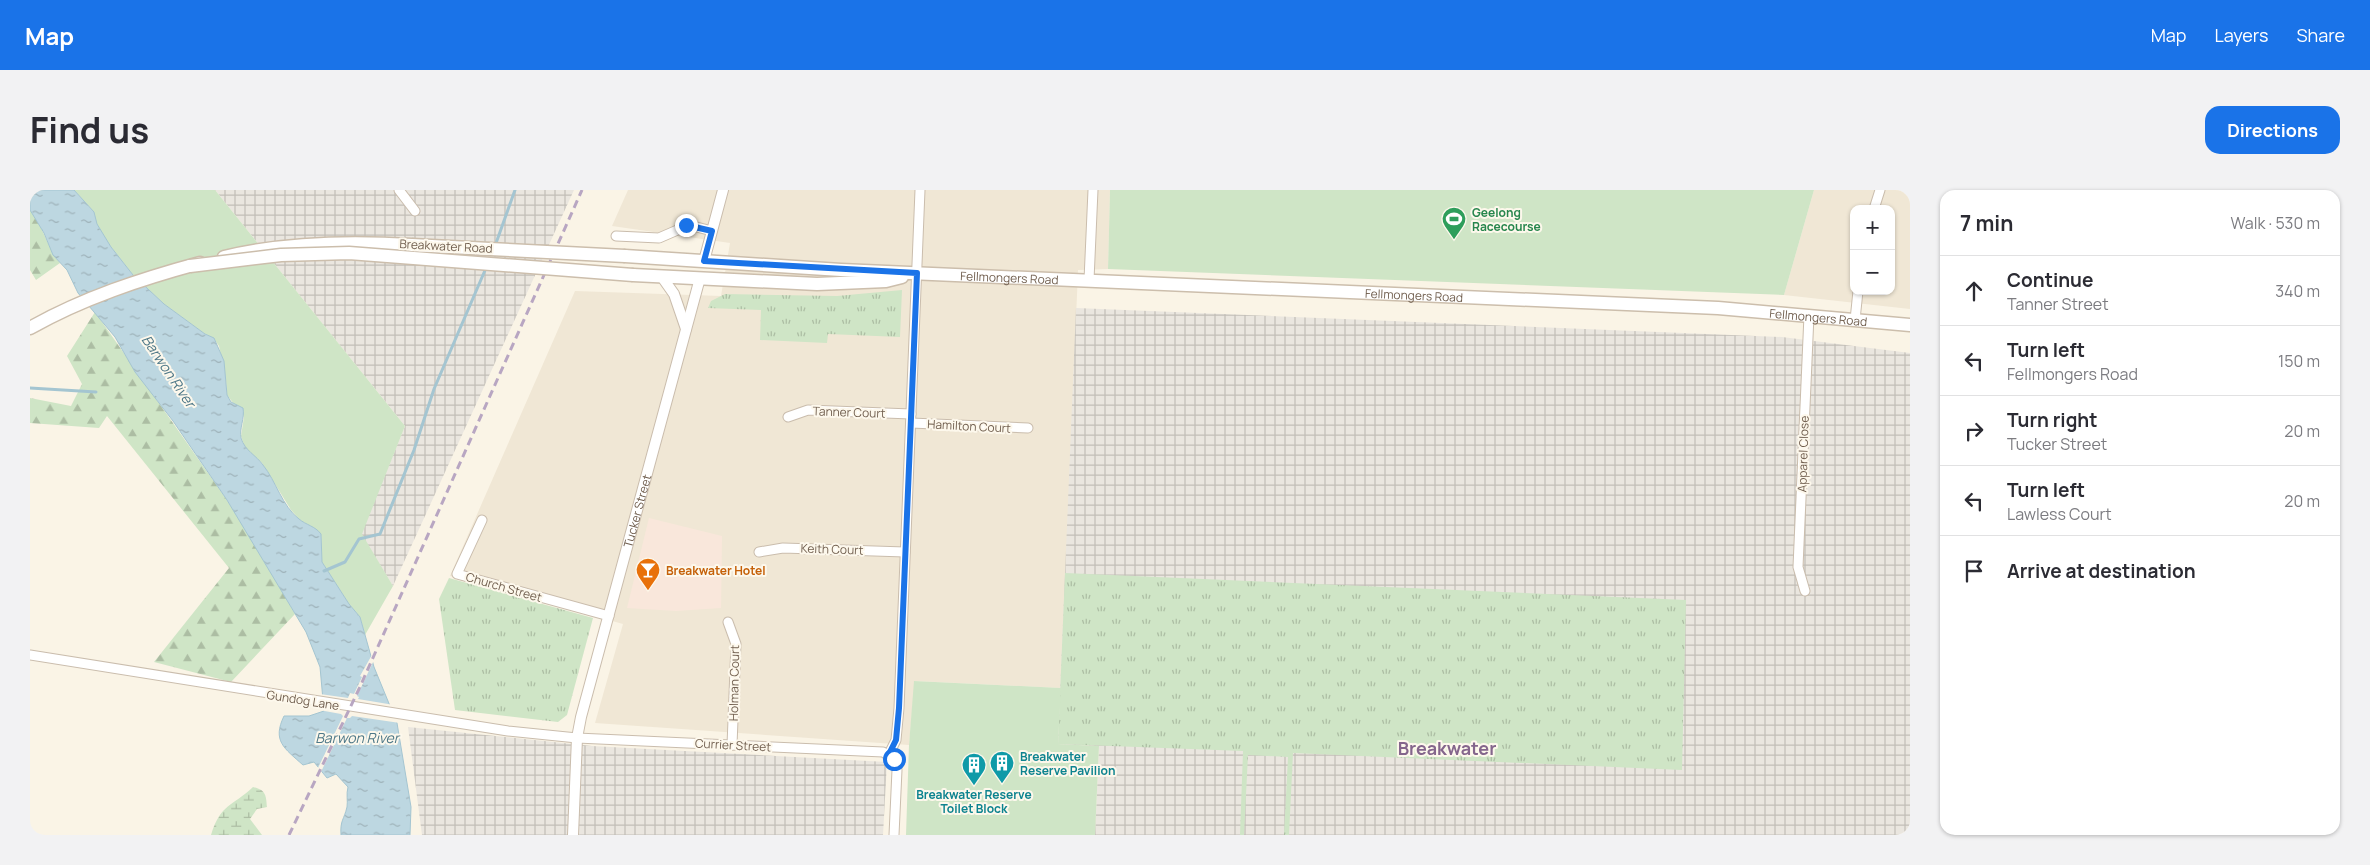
<!DOCTYPE html>
<meta charset="utf-8">
<style>
body{margin:0;font-family:Manrope,sans-serif;background:#f2f2f3;color:#2b2b33}
.controls{position:absolute;right:15px;top:15px;display:grid;overflow:hidden;border-radius:10px;box-shadow:0 1px 4px #0004}
.controls button{width:45px;height:45px;display:grid;place-items:center;padding:0;border:0;border-bottom:1px solid #e1e1e2;background:#fff;color:#2b2b33;font:25px sans-serif}
.stop{position:absolute;width:15px;height:15px;margin:-11px;border:4px solid #1a73e8;border-radius:50%;background:#fff}
.stop.end{background:#1a73e8;border-color:#fff;box-shadow:0 1px 5px #0008}
.list{margin:0;padding:0;list-style:none}
h2{display:flex;justify-content:space-between;align-items:center;height:65px;margin:0;padding:0 20px;font-size:21px}
h2 small{font-size:16px;font-weight:400;color:#7c7c81}
.list li{display:grid;grid-template-columns:32px 1fr auto;gap:15px;align-items:center;box-sizing:border-box;height:70px;padding:0 20px;border-top:1px solid #e1e1e2}
.list b{display:block;font-size:19px;white-space:nowrap}
.list p{margin:0;font-size:16px;white-space:nowrap;color:#7c7c81}
.list em{font-size:16px;font-style:normal;color:#7c7c81}
.icon{flex:none;width:28px;height:28px;fill:none;stroke:currentColor;stroke-width:2;stroke-linecap:round;stroke-linejoin:round}
.map{position:relative;flex:none;width:1880px;height:645px;overflow:hidden;border-radius:15px}
header{display:flex;align-items:center;gap:30px;box-sizing:border-box;height:70px;padding:0 25px;background:#1a73e8;color:#fff}
header strong{font-size:24px}
nav{display:flex;gap:28px;margin-inline-start:auto;font-size:18px}
.intro{display:flex;align-items:center;justify-content:space-between;box-sizing:border-box;height:120px;padding:0 30px}
h1{margin:0;font-size:35px}
.button{padding:12px 22px;border-radius:15px;background:#1a73e8;color:#fff;font-size:18px;font-weight:700}
main{display:flex;gap:30px;padding:0 30px}
aside{flex:1;background:#fff;border-radius:15px;box-shadow:0 1px 4px #0004}
.map>svg:first-child{display:block}
.residential{fill:#f0e7d5;fill-rule:evenodd}
.commercial{fill:#f9e7db}
.industrial{fill:url(#industrial-grid)}
.grass{fill:url(#grass-tufts)}
.forest{fill:url(#forest-firs)}
.wetland{fill:url(#wetland-marsh)}
.green{fill:#cfe5c6}
.water{fill:url(#water-ripples);stroke:#a4c5d1}
.pier{fill:#faf4e6}
.lines{fill:none;stroke-linecap:round;stroke-linejoin:round}
.stream{stroke:#a4c5d1;stroke-width:3}
.minor-casing{stroke:#cabdad;stroke-width:11}
.tertiary-casing{stroke:#cabdad;stroke-width:12}
.secondary-casing{stroke:#ccbeac;stroke-width:15}
.minor{stroke:#fff;stroke-width:9}
.tertiary{stroke:#fff;stroke-width:10}
.secondary{stroke:#fff;stroke-width:12}
.rail{stroke:#b8a6c2;stroke-width:3;stroke-dasharray:8 5;stroke-linecap:butt}
.secondary-bridge-casing{stroke:#ccbeac;stroke-width:15;stroke-linecap:butt}
.secondary-bridge{stroke:#fff;stroke-width:12}
.route{stroke:#1a73e8;stroke-width:6}
.labels{text-anchor:middle;dominant-baseline:central;stroke-width:4;stroke-linejoin:round;paint-order:stroke}
.leisure-label{font-size:12px;font-weight:bold;fill:#27864d;stroke:#fdf8ec;text-anchor:start}
.street-label{font-size:12px;fill:#705e4e;stroke:#fdf8ec}
.food-label{font-size:12px;font-weight:bold;fill:#c56008;stroke:#fdf8ec;text-anchor:start}
.culture-label{font-size:12px;font-weight:bold;fill:#0d838f;stroke:#fdf8ec;text-anchor:start}
.water-label{font-size:14px;font-style:italic;fill:#4d7787;stroke:#fdf8ec}
.district-label{font-size:18px;font-weight:bold;fill:#84668c;stroke:#fdf8ec}
</style>
<header>
<strong>Map</strong>
<nav><a>Map</a><a>Layers</a><a>Share</a></nav>
</header>
<div class="intro"><h1>Find us</h1><a class="button">Directions</a></div>
<main>
<div class="map">
<svg width="1880" height="645" viewBox="0 0 1880 645">
<defs>
<pattern id="industrial-grid" width="8" height="8" patternUnits="userSpaceOnUse" patternTransform="scale(1.25)"><rect width="8" height="8" fill="#eae6df"/><path d="M0 4h8M4 0v8" fill="none" stroke="#c2beb7"/></pattern>
<pattern id="grass-tufts" width="24" height="20" patternUnits="userSpaceOnUse" patternTransform="scale(1.25)"><rect width="24" height="20" fill="#cfe5c6"/><path d="M3 7l-1-3M5 7V3M7 7l1-3M15 17l-1-3M17 17v-4M19 17l1-3" fill="none" stroke="#acbda3"/></pattern>
<pattern id="forest-firs" width="22" height="20" patternUnits="userSpaceOnUse" patternTransform="scale(1.25)"><rect width="22" height="20" fill="#cfe5c6"/><path d="M5 1l3.5 6h-7zM16 11l3.5 6h-7z" fill="#acbda3"/></pattern>
<pattern id="wetland-marsh" width="20" height="14" patternUnits="userSpaceOnUse" patternTransform="scale(1.25)"><rect width="20" height="14" fill="#cfe5c6"/><path d="M1 5h8M5 5V1M11 12h8M15 12V8" fill="none" stroke="#acbda3"/></pattern>
<pattern id="water-ripples" width="26" height="14" patternUnits="userSpaceOnUse" patternTransform="scale(1.25)"><rect width="26" height="14" fill="#bdd7e1"/><path d="M2 4q2-2 4 0t4 0M15 11q2-2 4 0t4 0" fill="none" stroke="#9eb2b9"/></pattern>
</defs>
<rect width="100%" height="100%" fill="#faf4e6"/>
<g class="residential">
<polygon points="598,0 1080,0 1078,79 1048,80 1031,498 885,491 879,555 565,533 593,434 420,386 545,101 691,106 700,53 582,36"/>
<path d="M1784,0H1880V119L1754,105ZM1824,19H1861V101H1824Z"/>
</g>
<polygon class="commercial" points="619,328 692,346 691,418 646,421 597,418"/>
<g class="industrial">
<polygon points="185,0 544,0 363,396 331,344 375,236"/>
<polygon points="1046,118 1752,147 1880,163 1880,645 1065,645 1069,556 1028,554"/>
<polygon points="378,537 562,556 857,572 853,645 392,645"/>
</g>
<g class="grass">
<polygon points="872,100 870,147 798,144 797,153 730,150 731,120 678,118 681,111 695,104 807,106"/>
<polygon points="1035,383 1656,410 1652,580 1263,563 1259,645 1254,645 1258,567 1218,565 1214,645 1210,645 1213,561 1028,554"/>
<polygon points="419,388 563,428 537,525 528,532 425,520 409,409"/>
</g>
<g class="forest">
<path d="M0,20C13,36 17,57 30,73L6,90L0,80Z"/>
<polygon points="65,122 197,310 230,362 265,424 201,492 124,472 199,378 77,226 69,238 0,233 0,208 41,216 52,194 37,166"/>
</g>
<path class="wetland" d="M223,597C236,600 236,605 237,617L227,619L220,629L232,645H181C191,613 202,617 223,597Z"/>
<g class="green">
<polygon points="44,0 185,0 375,236 332,344 363,396 335,445 330,427 319,414 292,372 291,344 270,330 261,320 232,273 215,258 211,246 214,227 197,205 196,190 189,156 184,149 175,144 134,114 103,85 81,57 66,34 64,22"/>
<polygon points="1080,0 1784,0 1754,105 1078,79"/>
<polygon points="884,491 1031,498 1028,554 1069,556 1065,645 876,645 879,555"/>
</g>
<path class="water" d="M0,0H44L64,22L67,34L81,57L103,85L134,114L175,144L184,148L194,171L197,205L201,212L213,218C215,228 209,239 211,248C215,261 226,265 233,275C246,291 252,316 269,329C276,335 285,336 291,344L292,372L319,414L330,427L344,477L367,533L381,617L380,645H311C310,630 314,630 317,617C318,611 316,604 318,597L306,584L297,588L284,572L273,575C254,558 242,551 254,526H279L294,521L290,477L276,442L197,310L143,231L105,182L85,147L48,103L37,80L23,65L14,43L0,20Z"/>
<polygon class="pier" points="343,463 345,468 327,506 329,507 328,509 364,515 370,533 322,526 320,528 317,528 290,584 287,580 313,526 311,524 289,520 292,519 290,504 318,508 320,503 324,504 332,487 330,486"/>
<g class="lines">
<g class="stream">
<polyline points="465,56 485,0"/>
<polyline points="0,198 66,202"/>
<polyline points="294,381 315,372 329,349 350,344 384,260 404,199 456,78"/>
</g>
<defs>
<g id="minor">
<polyline points="369,0 385,21"/>
<polyline points="1844,19 1850,0"/>
<polyline points="586,46 629,48 659,35 682,41"/>
<polyline points="1059,90 1063,0"/>
<polyline points="1825,130 1828,101"/>
<polyline points="758,227 778,220 881,224"/>
<polyline points="881,233 998,238"/>
<polyline points="452,330 427,384 579,426"/>
<polyline points="729,362 753,358 875,362"/>
<polyline points="1775,401 1768,377 1779,125"/>
<polyline points="698,432 706,454 702,555"/>
<polyline points="0,465 478,541 547,548 853,562 864,569 867,580 864,645"/>
<polyline points="859,564 866,550 869,518 890,0"/>
</g>
<g id="tertiary">
<polyline points="674,71 693,0"/>
<polyline points="632,87 644,104 656,139"/>
<path id="s1" d="M543,645L547,548L551,527L670,88"/>
</g>
<g id="secondary">
<path id="s2" d="M595,66L811,80L1688,118L1880,135"/>
<path d="M194,67C256,52 319,51 382,55"/>
<polyline points="603,85 787,94 856,91 872,87"/>
<path d="M0,138C53,108 111,89 170,73"/>
</g>
</defs>
<use href="#minor" class="minor-casing"/>
<use href="#tertiary" class="tertiary-casing"/>
<use href="#secondary" class="secondary-casing"/>
<use href="#minor" class="minor"/>
<use href="#tertiary" class="tertiary"/>
<use href="#secondary" class="secondary"/>
<polyline class="rail" points="259,645 329,499 552,0"/>
<defs>
<g id="secondary-bridge">
<polyline points="382,55 595,66"/>
<polyline points="160,76 251,65 319,63 603,85"/>
</g>
</defs>
<use href="#secondary-bridge" class="secondary-bridge-casing"/>
<use href="#secondary-bridge" class="secondary-bridge"/>
</g>
<g class="lines">
<polyline class="route" points="656,35 682,41 674,71 887,83 869,518 866,550 859,564 864,569"/>
</g>
<defs>
<symbol id="stadium-pin" viewBox="-11 -11 22 30"><path d="M0 17L-7.5 6A9.5 9.5 0 1 1 7.5 6Z" fill="#2e9e5b" stroke="#fdf8ec"/><path d="M0-5a6.5 5 0 1 0 0 10a6.5 5 0 1 0 0-10ZM-3.5-1.8h7v3.6h-7Z" fill="#fff"/></symbol>
<symbol id="bar-pin" viewBox="-11 -11 22 30"><path d="M0 17L-7.5 6A9.5 9.5 0 1 1 7.5 6Z" fill="#e8710a" stroke="#fdf8ec"/><path d="M-6-5H6L.8 .8V4.5H3.5V6h-7V4.5H-.8V.8Z" fill="#fff"/></symbol>
<symbol id="building-pin" viewBox="-11 -11 22 30"><path d="M0 17L-7.5 6A9.5 9.5 0 1 1 7.5 6Z" fill="#0f9aa8" stroke="#fdf8ec"/><path d="M-4-6H4V6H1V3H-1V6H-4ZM-2.5-4.3h1.7v1.8h-1.7ZM.8-4.3h1.7v1.8H.8ZM-2.5-1h1.7V.8h-1.7ZM.8-1h1.7V.8H.8Z" fill="#fff"/></symbol>
</defs>
<g fill-rule="evenodd">
<use href="#stadium-pin" x="1410" y="15" width="28" height="38"/>
<use href="#bar-pin" x="604" y="366" width="28" height="38"/>
<use href="#building-pin" x="958" y="559" width="28" height="38"/>
<use href="#building-pin" x="930" y="561" width="28" height="38"/>
</g>
<g class="labels">
<g class="leisure-label">
<text x="1442" y="22">Geelong<tspan x="1442" dy="14">Racecourse</tspan></text>
</g>
<g class="street-label">
<text transform="translate(416 56) rotate(3)">Breakwater Road</text>
<text stroke="none"><textPath href="#s2" startOffset="385">Fellmongers Road</textPath></text>
<text stroke="none"><textPath href="#s2" startOffset="790">Fellmongers Road</textPath></text>
<text stroke="none"><textPath href="#s2" startOffset="1195">Fellmongers Road</textPath></text>
<text transform="translate(819 222) rotate(2)">Tanner Court</text>
<text transform="translate(939 236) rotate(3)">Hamilton Court</text>
<text transform="translate(1773 264) rotate(-88)">Apparel Close</text>
<text stroke="none"><textPath href="#s1" startOffset="332">Tucker Street</textPath></text>
<text transform="translate(802 359) rotate(2)">Keith Court</text>
<text transform="translate(474 397) rotate(16)">Church Street</text>
<text transform="translate(704 493) rotate(-89)">Holman Court</text>
<text transform="translate(273 510) rotate(9)">Gundog Lane</text>
<text transform="translate(703 555) rotate(3)">Currier Street</text>
</g>
<g class="food-label">
<text x="636" y="380">Breakwater Hotel</text>
</g>
<g class="culture-label">
<text x="990" y="566">Breakwater<tspan x="990" dy="14">Reserve Pavilion</tspan></text>
<text x="944" y="604" text-anchor="middle">Breakwater Reserve<tspan x="944" dy="14">Toilet Block</tspan></text>
</g>
<g class="water-label">
<text transform="translate(139 181) rotate(56)">Barwon River</text>
<text x="327" y="547">Barwon River</text>
</g>
<g class="district-label">
<text x="1417" y="558">Breakwater</text>
</g>
</g>
</svg>
<div class="controls">
<button>+</button>
<button>−</button>
</div>
<div class="stop" style="left:864px;top:569px"></div>
<div class="stop end" style="left:656px;top:35px"></div>
</div>
<aside>
<h2>7 min<small>Walk · 530 m</small></h2>
<ul class="list">
<li><svg class="icon" aria-label="ahead" viewBox="0 0 24 24"><path d="M12 20V5M6 11l6-6 6 6"/></svg><div><b>Continue</b><p>Tanner Street</p></div><em>340 m</em></li>
<li><svg class="icon" aria-label="left" viewBox="0 0 24 24"><path d="M17 20v-9H6M10 6l-5 5 5 5"/></svg><div><b>Turn left</b><p>Fellmongers Road</p></div><em>150 m</em></li>
<li><svg class="icon" aria-label="right" viewBox="0 0 24 24"><path d="M7 20v-9h11M14 6l5 5-5 5"/></svg><div><b>Turn right</b><p>Tucker Street</p></div><em>20 m</em></li>
<li><svg class="icon" aria-label="left" viewBox="0 0 24 24"><path d="M17 20v-9H6M10 6l-5 5 5 5"/></svg><div><b>Turn left</b><p>Lawless Court</p></div><em>20 m</em></li>
<li><svg class="icon" aria-label="arrive" viewBox="0 0 24 24"><path d="M6 21V4h12l-3 4 3 4H6"/></svg><div><b>Arrive at destination</b></div></li>
</ul>
</aside>
</main>
